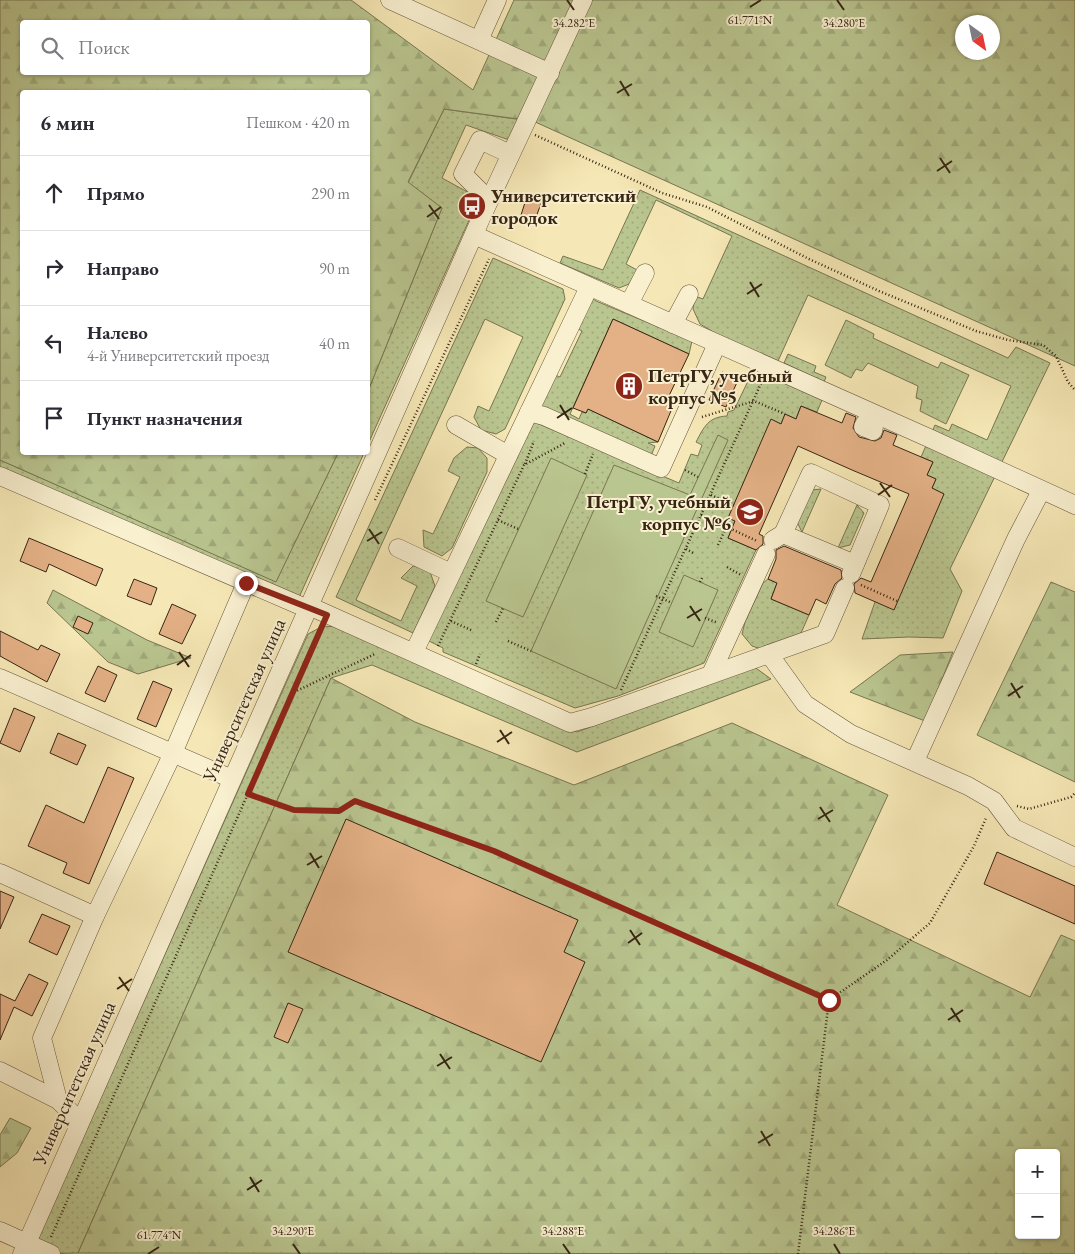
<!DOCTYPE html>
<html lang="ru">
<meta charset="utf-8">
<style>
body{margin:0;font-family:"EB Garamond",serif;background:#f7f7f7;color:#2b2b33}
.controls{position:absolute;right:15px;bottom:15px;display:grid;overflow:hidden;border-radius:5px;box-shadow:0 1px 4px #0004}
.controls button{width:45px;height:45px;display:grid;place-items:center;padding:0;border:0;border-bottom:1px solid #e1e1e2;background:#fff;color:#2b2b33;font:25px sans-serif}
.compass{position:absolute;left:955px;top:15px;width:45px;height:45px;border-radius:50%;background:#fff;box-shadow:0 1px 4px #0004;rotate:147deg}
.stop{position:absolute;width:15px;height:15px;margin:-11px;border:4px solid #8f2418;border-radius:50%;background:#fff}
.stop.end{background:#8f2418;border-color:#fff;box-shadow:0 1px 5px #0008}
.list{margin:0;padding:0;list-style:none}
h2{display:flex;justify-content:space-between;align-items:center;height:65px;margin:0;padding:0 20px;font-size:21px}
h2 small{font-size:16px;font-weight:400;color:#7c7c81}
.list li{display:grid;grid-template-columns:32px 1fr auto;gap:15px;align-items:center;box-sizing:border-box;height:75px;padding:0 20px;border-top:1px solid #e1e1e2}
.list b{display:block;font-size:19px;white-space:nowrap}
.list p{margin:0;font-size:16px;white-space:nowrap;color:#7c7c81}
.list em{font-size:16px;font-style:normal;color:#7c7c81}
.icon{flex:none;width:28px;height:28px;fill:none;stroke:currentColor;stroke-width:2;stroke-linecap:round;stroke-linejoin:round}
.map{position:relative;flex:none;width:1075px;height:1254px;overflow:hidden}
.search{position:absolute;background:#fff;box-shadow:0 1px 4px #0004;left:20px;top:20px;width:350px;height:55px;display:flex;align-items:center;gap:12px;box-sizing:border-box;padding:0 18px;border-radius:5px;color:#7c7c81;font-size:19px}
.panel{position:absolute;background:#fff;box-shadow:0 1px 4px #0004;left:20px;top:90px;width:350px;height:365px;border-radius:5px}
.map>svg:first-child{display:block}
.grass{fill:url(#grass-dots);stroke:#787652}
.forest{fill:url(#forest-firs);stroke:#787652;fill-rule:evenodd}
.pitch{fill:#bac690;stroke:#787652}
.building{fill:#e4b186;stroke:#372514}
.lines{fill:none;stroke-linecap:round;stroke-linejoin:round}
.minor-casing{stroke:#67563c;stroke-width:19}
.path{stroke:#372514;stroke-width:2.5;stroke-dasharray:1 2.5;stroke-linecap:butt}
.minor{stroke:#f9f0d0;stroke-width:18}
.route{stroke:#8f2418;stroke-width:6}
.ticks{fill:none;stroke:#372514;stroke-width:2}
.labels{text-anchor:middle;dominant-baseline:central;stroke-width:4;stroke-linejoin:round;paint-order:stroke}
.poi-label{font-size:19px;font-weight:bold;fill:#372514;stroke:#f9f0d0;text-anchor:start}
.street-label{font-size:19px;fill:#372514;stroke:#f9f0d0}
.ticks-label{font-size:12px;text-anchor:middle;fill:#372514;stroke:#f9f0d0;stroke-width:4;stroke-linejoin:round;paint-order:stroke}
</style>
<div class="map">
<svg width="1075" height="1254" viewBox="0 0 1075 1254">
<defs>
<pattern id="grass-dots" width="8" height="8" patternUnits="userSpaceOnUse" patternTransform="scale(1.25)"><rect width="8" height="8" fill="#bac690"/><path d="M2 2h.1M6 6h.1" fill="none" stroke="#a0aa7b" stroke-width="1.8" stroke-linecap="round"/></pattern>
<pattern id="forest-firs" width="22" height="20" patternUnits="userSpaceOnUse" patternTransform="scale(1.25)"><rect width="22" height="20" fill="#bac690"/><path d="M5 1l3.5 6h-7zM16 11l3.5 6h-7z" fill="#a0aa7b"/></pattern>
</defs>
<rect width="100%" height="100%" fill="#f6e8b6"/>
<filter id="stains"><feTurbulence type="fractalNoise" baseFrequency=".004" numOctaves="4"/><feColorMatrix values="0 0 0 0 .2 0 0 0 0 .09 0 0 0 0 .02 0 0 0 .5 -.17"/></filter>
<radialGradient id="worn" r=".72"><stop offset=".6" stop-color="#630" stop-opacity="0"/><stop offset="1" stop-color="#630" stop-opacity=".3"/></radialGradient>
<g class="grass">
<polygon points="444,109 523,120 512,141 466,125 442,178 473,195 475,207 368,444 368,391 442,208 408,183"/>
<polygon points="640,190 1008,358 1016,347 1050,363 950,569 962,591 943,638 909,637 862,639 875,602 944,494 932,488 936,479 927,475 933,462 921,457 935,425 949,431 952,424 987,440 1011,386 808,295 778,361 715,333 700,324 693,309 695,296 703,299 732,236 656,200 626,264 637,270 629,284 619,288 560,263 563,256 603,270"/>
<polygon points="493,258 563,289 565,299 505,429 496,434 481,430 474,417 478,406 489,411 523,337 485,319 356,600 401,621 417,586 401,578 413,566 429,569 435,586 413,633 336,597"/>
<polygon points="586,294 596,301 692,341 689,354 613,319 570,414 579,419 582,412 586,413 588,409 658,442 648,443 655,446 651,456 532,406 548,372 560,377 582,331 571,325"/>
<polygon points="846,320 874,334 873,338 938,368 941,362 969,375 946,424 920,411 922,400 916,398 918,386 868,363 862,371 856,369 851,378 825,365"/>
<polygon points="788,354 816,366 814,372 826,377 824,382 784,363"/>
<path d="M766,373L822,400L817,412L801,406L796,419L785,414L781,424L772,420L729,518L735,521L728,538L756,550L704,663L618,696L575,708L443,652V648L427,640L534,422L679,483L691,454L698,456L702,445L696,442C704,427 708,417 727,416L728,412L734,410L749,379Z"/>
<polygon points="467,447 478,448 487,458 487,472 452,548 442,556 424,547 423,530 433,534 460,477 448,471 454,458"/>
<polygon points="338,453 364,453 296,604 0,476 0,460 276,581"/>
<polygon points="821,489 802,532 797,522 811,490"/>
<polygon points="857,505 864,513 850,545 838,548"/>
<polygon points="768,579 777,583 771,599 809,615 801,633 761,649 752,646 742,634 745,622 763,583"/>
<polygon points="323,626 339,627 577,732 753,666 771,679 577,752 372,665 331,678 78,1253 31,1254 308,634"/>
</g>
<g class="forest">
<path d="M0,0H351L473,90L514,0H1075V366L533,121L444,109L408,182L442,208L368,391V92H22V452L338,453L276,582L0,460ZM22,22H368V72H22ZM962,22H992V52H962Z"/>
<polygon points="1051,582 1075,592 1075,782 977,735"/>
<polygon points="53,590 147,640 191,658 138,674 108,662 47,603"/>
<polygon points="953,652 925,721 850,692 900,655"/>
<path d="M331,678L415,722L574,785L732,723L888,795L837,905L1030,997L1061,935L1075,941V1254L78,1253ZM1019,1153H1056V1235H1019Z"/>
<polygon points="10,1118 31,1128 17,1153 0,1167 0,1135"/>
</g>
<g class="pitch">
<polygon points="718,435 728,440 616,689 531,651 614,465 690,495"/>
<polygon points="551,458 587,475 523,617 486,601"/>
<polygon points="684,575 718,590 693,647 659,632"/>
</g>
<g class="building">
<polygon points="528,193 543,198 535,220 521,215"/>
<polygon points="613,319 689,354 666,402 673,406 658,442 588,409 586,413 573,408"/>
<polygon points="722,372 738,380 726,407 709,400"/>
<polygon points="801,406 842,423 846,413 856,417 853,428 859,437 875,441 881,438 884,430 897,435 893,445 933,462 927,475 936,479 932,488 944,494 894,610 855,593 854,584 861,578 871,582 909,494 852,470 798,446 759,534 763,536 763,544 756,550 728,538 735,521 728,518 771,419 781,424 785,414 796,419"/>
<polygon points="29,538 103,569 96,586 49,564 46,572 20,561"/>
<polygon points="784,546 841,570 842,578 835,584 826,604 816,599 809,615 771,599 777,583 768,579 776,559 776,550"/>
<polygon points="134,579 157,588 151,605 127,596"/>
<polygon points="172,604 196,615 182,644 159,634"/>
<polygon points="78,616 93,623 88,634 73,627"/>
<polygon points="0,631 38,650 41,645 60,654 47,682 0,656"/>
<polygon points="98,666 117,675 105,702 85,693"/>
<polygon points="153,681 172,689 156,727 137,719"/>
<polygon points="14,708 35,717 20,752 0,743"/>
<polygon points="58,733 86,745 77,765 50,753"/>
<polygon points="108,767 134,778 89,884 63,873 67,863 28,846 46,805 84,823"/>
<polygon points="346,819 578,920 564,952 585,962 541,1062 288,952"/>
<polygon points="997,852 1075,886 1075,924 984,884"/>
<polygon points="0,891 14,897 0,929"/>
<polygon points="42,914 70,926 57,955 29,942"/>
<polygon points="29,974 48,983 32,1016 14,1007 0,1040 0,994 15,1001"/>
<polygon points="288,1003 303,1009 288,1043 274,1037"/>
</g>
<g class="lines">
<defs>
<g id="minor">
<polyline points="390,0 550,73"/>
<polyline points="479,40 497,0"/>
<polyline points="489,200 463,174 480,140 510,154"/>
<polyline points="474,235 929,438 1075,505"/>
<polyline points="629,304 645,273"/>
<polyline points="673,324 689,294"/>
<polyline points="529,412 544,416 661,468 717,344"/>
<polygon points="865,423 874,427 873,431 863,427"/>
<polyline points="456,425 508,455"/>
<polyline points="0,476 308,609"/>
<polyline points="783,534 855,564"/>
<polyline points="773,540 783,534 811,473 880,505 851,574"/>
<polyline points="398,548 451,573"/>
<polyline points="309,606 570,723 592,717 825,634 845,588"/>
<polyline points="414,652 589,287"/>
<polyline points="769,654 805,704 851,734 968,786 994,801 1014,828 1075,857"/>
<polyline points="711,674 766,554"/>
<polyline points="0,678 232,779"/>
<polyline points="915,761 1016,539 1041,491"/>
<polyline points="0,873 95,916"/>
<polyline points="0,1071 58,1100 80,1121"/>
<polyline points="58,1100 42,1038 95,916 173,753 246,583"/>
<polyline points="0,1231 51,1254"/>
<polyline points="22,1254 482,216 583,0"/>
</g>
</defs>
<use href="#minor" class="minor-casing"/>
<g class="path">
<polyline points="535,135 662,193 707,207 809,259 879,291 976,331 1008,340 1043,345 1056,356 1068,382 1075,390"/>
<polyline points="702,417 754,401 785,414"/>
<polyline points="525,464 534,441"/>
<polyline points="685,470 698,477"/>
<polyline points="585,474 593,454"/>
<polyline points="711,495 734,505"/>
<polyline points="375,500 489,259"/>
<polyline points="701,515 757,541"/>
<polyline points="498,520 518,529"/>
<polyline points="718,545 726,528"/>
<polyline points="686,549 695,554"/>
<polyline points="727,567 741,575"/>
<polyline points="700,582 703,576"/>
<polyline points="861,585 897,601"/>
<polyline points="656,596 672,603"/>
<polyline points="705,618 718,623"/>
<polyline points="451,621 473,631"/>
<polyline points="496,622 503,608"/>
<polyline points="508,641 531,651"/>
<polyline points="438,646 524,465 565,443"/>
<polyline points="476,664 480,654"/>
<polyline points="621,690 763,379"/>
<polyline points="294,692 375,654"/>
<polyline points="248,793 294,810 339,811 355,801 494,851 829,1000"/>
<polyline points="1017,806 1029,809 1071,797 1075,793"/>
<polyline points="51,1237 322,627"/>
<polyline points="798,1254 829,1000 887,960 930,923 974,846 986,818"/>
</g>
<use href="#minor" class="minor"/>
</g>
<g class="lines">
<polyline class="route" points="246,583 327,615 248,794 294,810 339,811 355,801 494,851 829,1000"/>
</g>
<path class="ticks" d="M567,0L574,10M837,0L844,10M750,7L761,0M620,81L629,96M617,93L632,84M940,158L950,173M937,171L952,161M429,205L439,219M427,217L441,207M750,282L759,297M747,294L762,284M560,405L569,420M557,418L572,408M880,483L890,497M878,495L892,485M369,529L379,544M367,541L382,532M690,606L700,621M687,618L702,609M179,652L189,667M177,665L191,655M1011,683L1020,698M1008,696L1023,686M500,730L509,744M497,742L512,732M820,807L830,822M818,819L833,810M310,853L319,868M307,865L322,856M630,930L640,945M628,943L642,933M119,977L129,991M117,989L132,979M951,1008L960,1022M948,1020L963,1010M440,1054L450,1069M437,1066L452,1057M761,1131L770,1146M758,1143L773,1134M250,1177L259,1192M247,1190L262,1180M293,1244L300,1254M563,1244L570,1254M834,1244L840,1254M148,1254L159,1247"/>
<defs>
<symbol id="bus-disc" viewBox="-11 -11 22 22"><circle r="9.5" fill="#8f2418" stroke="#f9f0d0"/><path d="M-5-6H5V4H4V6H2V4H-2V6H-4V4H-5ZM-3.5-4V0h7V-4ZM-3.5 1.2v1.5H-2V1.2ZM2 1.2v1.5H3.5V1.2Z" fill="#fff"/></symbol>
<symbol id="building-disc" viewBox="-11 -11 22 22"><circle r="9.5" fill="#8f2418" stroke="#f9f0d0"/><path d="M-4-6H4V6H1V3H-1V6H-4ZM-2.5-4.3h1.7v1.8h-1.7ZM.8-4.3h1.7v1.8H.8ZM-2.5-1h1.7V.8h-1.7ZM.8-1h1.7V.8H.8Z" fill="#fff"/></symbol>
<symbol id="university-disc" viewBox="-11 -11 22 22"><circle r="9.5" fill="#8f2418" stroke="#f9f0d0"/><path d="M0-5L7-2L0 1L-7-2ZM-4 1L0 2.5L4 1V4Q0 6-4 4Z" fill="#fff"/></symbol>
</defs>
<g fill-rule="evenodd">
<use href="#bus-disc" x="456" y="190" width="32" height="32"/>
<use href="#building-disc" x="613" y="370" width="32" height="32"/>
<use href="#university-disc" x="734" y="496" width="32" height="32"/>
</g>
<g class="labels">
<g class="poi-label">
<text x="491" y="195">Университетский<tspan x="491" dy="22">городок</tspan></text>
<text x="648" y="375">ПетрГУ, учебный<tspan x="648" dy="22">корпус №5</tspan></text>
<text x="731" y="501" text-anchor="end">ПетрГУ, учебный<tspan x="731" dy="22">корпус №6</tspan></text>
</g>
<g class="street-label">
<text transform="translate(244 700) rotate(-66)">Университетская улица</text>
<text transform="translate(74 1083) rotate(-66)">Университетская улица</text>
</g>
</g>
<g class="ticks-label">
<text x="750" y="24">61.771°N</text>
<text x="574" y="27">34.282°E</text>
<text x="844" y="27">34.280°E</text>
<text x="293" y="1235">34.290°E</text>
<text x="563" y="1235">34.288°E</text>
<text x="834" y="1235">34.286°E</text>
<text x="159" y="1239">61.774°N</text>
</g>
<rect width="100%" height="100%" filter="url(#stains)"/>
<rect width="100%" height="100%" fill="url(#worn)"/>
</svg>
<div class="controls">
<button>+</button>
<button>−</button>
</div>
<svg class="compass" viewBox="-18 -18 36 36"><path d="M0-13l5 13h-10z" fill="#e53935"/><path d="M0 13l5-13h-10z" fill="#7c7c81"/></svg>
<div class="stop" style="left:829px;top:1000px"></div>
<div class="stop end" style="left:246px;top:583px"></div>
<div class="search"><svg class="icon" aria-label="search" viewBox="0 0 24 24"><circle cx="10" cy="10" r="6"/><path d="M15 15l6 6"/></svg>Поиск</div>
<section class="panel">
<h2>6 мин<small>Пешком · 420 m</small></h2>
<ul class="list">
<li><svg class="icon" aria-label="ahead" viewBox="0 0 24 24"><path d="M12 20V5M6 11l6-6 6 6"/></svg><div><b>Прямо</b></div><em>290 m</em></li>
<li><svg class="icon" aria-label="right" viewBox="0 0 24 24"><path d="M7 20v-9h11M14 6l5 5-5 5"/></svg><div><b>Направо</b></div><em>90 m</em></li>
<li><svg class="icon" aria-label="left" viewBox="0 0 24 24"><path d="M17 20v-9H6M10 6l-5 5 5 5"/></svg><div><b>Налево</b><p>4-й Университетский проезд</p></div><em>40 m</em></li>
<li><svg class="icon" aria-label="arrive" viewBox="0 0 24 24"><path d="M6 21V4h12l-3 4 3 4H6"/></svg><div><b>Пункт назначения</b></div></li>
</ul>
</section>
</div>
